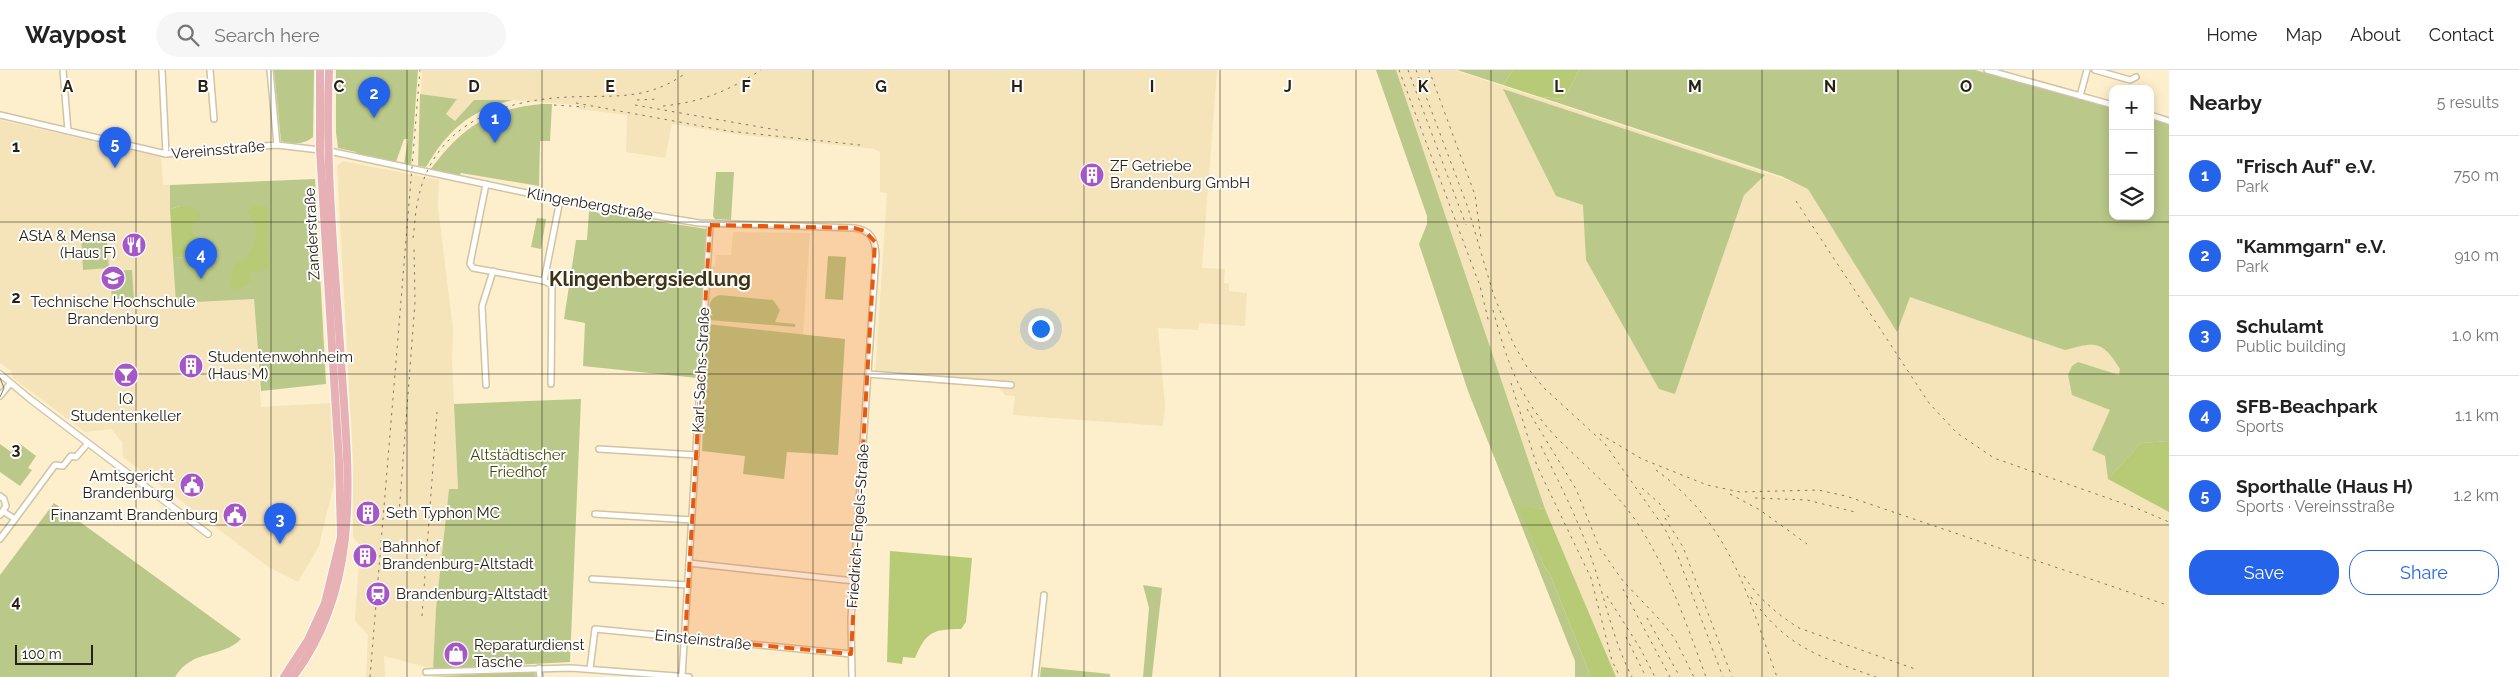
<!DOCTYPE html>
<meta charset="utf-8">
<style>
body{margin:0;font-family:Raleway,sans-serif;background:#f6f6f6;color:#222}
.controls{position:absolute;right:15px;top:15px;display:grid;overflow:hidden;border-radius:10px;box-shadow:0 2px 12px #0003}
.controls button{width:45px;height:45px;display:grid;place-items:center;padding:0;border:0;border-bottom:1px solid #e0e0e0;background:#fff;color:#222;font:25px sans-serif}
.scale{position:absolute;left:15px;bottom:12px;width:78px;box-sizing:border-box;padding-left:5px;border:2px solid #272114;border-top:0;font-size:14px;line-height:18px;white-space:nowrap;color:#272114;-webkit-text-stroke:4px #fdfdfd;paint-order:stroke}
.you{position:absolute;left:1040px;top:258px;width:18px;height:18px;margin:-12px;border:4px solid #fff;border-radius:50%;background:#1a73e8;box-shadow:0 0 0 8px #1a73e833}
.badge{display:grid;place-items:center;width:32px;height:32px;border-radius:50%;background:#2563eb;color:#fff;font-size:16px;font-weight:700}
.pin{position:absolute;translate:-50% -41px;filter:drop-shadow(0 1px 2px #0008)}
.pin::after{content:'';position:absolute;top:26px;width:18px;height:15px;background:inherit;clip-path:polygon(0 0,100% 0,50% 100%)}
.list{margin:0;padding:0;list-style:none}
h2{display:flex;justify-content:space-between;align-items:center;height:65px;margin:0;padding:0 20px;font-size:21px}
h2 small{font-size:16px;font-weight:400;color:#767676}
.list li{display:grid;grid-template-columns:32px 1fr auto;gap:15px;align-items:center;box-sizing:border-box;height:80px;padding:0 20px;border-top:1px solid #e0e0e0}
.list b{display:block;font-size:19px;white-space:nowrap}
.list p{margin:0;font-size:16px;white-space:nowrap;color:#767676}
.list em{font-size:16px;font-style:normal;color:#767676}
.actions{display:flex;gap:10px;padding:15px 20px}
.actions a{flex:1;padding:11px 0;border:1px solid #2563eb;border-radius:20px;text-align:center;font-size:18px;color:#2563eb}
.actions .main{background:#2563eb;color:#fff}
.icon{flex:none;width:28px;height:28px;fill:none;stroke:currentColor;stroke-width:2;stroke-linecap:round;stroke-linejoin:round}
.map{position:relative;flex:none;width:2169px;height:607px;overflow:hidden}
header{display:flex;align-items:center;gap:30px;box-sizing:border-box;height:70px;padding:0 25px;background:#fff;border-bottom:1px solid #e0e0e0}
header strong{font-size:24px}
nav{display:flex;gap:28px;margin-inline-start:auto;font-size:18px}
.search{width:350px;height:45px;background:#f6f6f6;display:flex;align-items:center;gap:12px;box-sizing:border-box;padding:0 18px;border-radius:28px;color:#767676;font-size:19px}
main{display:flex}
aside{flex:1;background:#fff}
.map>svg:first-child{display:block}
.built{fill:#f5e3b9}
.green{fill:#bac98a}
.forest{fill:#b7ca76}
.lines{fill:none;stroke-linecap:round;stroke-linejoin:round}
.minor-casing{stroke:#d2c3a1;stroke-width:8}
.tertiary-casing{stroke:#d2c3a1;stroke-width:8}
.primary-casing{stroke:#fff;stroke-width:10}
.minor{stroke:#fff;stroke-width:5}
.tertiary{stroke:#fff;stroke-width:5.5}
.primary{stroke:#e6b0b4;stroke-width:8}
.tram{stroke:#827862;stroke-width:1}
.rail{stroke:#827862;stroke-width:1;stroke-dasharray:2.5 5;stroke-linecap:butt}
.marked{fill:#e8590c;fill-opacity:0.2;stroke:#e8590c;stroke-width:4;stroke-dasharray:10 6;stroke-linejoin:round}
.grid{fill:none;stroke:#272114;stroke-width:1;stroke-opacity:0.55}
.labels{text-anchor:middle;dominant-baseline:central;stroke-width:4;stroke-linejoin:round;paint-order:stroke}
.street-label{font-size:15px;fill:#272114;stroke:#fdfdfd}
.poi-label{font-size:15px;fill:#272114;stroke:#fdfdfd;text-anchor:start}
.park-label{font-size:15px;fill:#3e4808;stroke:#fdfdfd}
.district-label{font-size:20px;font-weight:bold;fill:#3f3315;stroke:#fdfdfd}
.grid-label{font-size:16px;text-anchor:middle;font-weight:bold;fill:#272114;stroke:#fdfdfd;stroke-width:4;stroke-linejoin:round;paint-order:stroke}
</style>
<header>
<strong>Waypost</strong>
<div class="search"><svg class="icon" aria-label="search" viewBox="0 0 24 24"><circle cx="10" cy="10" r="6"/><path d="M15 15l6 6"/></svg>Search here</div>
<nav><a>Home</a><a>Map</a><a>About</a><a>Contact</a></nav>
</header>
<main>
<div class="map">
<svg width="2169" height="607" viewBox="0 0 2169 607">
<rect width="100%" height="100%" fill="#feefcc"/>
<g class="built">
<polygon points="422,0 1217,0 1202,198 1225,199 1224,213 1229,214 1229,221 1247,223 1245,256 1199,253 1198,260 1158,258 1165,335 1163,356 1013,345 1015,326 1005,325 999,318 875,308 887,123 880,122 880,82 874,79 733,64 672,54 665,88 626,82 627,45 578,39 578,35 513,30 474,30 455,51 446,44 457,29 421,24"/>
<polygon points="1396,0 1454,0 2169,236 2169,607 1616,607 1545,439"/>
<polygon points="0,50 161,87 163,115 170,115 173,187 226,184 254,229 261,337 331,333 333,335 336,377 335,409 319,476 298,512 270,498 123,387 122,372 111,359 85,362 13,308 11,301 0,293"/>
<polygon points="343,91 439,110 438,137 453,259 452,290 458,420 449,419 436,538 433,599 384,586 385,607 366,607 368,565 355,550 360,475 353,467 353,389 337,96"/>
<polygon points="733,162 810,163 803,265 707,254 711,196 715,196 716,185 731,185"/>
</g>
<g class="green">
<path d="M274,0H314L313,67C304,75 291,74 281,71Z"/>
<polygon points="336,0 418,0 411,95 404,94 408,69 404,69 396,92 356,84 356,82 338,78 336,62"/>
<polygon points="1376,0 1396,0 1545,439 1518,436 1545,498 1549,502 1591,607 1575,607 1575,591 1468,321 1419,174 1427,154 1427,146"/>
<polygon points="1457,0 1513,0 1503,15"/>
<path d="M1579,0H1975L2113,38V146H2150V49L2169,54V371L2141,373L2108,409L2105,386L2092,380L2110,340L2072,325L2068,305L2072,296L2078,292L2119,305L2120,299C2103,271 2096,271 2065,280L1910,227L1897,262L1808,119L1781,106L1540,27L1564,29Z"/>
<polygon points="1503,19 1765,105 1744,125 1675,324 1659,319 1586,190 1583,135 1556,126"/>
<path d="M420,24L457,29L446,44L455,51L474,30H513C470,40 448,60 426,97L418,96Z"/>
<path d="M542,34H552L550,71H540L539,116L461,103L459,106L430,100C462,57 489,39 542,34Z"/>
<polygon points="716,102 734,102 731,150 715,149 713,146"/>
<polygon points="315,109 326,314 261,321 254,229 176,233 173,188 210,185 209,173 195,169 180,136 170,139 170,115"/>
<polygon points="589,141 707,159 697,308 583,296 585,253 564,249 576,170 587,170"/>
<polygon points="537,148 546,149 541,179 531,177"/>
<polygon points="106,161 109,198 83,200 81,163"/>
<polygon points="828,186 846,187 843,230 825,229"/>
<polygon points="132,200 134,231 112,232 110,201"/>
<path d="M720,225L773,230L780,240L775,252L795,254V257L708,250V246H713C707,237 709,228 720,225Z"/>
<polygon points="707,254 845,269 838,385 787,382 784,409 743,404 745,386 702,381"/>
<polygon points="581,329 570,592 433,599 436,538 449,419 458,419 454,334"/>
<polygon points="19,373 36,386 28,398 32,400 20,416 0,402 0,374 11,382"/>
<path d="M54,433L241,569C221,589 193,578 175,607H0V505Z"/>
<polygon points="1143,515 1162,518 1152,607 1143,607 1149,538"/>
<polygon points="1041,597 1110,604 1110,607 1040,607"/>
<polygon points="532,601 535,601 536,607 431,607"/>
</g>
<g class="forest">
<polygon points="1513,0 1579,0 1564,29 1540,27 1503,15"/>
<path d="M261,135L267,137C269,151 265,164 267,178C268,186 270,190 269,198L259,202H249L252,213L237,220L230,217L231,202L236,191L246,189C255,173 261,156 247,142L253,136Z"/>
<polygon points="180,136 192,137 201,144 199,151 191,155 195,168 209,173 210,185 173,188 170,139"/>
<polygon points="2169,371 2169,442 2108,409 2141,373"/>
<polygon points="1517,435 1545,439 1616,607 1591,607 1549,502 1545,498"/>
<path d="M890,481L972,488L966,552L961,559C933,559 926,562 915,588L903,587L902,594L887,592Z"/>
</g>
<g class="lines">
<defs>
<g id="minor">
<polyline points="63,0 68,61"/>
<polyline points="162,0 166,84"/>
<polyline points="210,0 214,49"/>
<polyline points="270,0 277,75"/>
<polyline points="1987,0 2113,35"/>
<polyline points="2095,0 2130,10 2136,7"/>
<polyline points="2080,26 2087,0"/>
<polyline points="0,45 166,84 277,75 320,80"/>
<polyline points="2150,45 2169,51"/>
<path d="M329,81L560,130L699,153L854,158C871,160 875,169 876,185L851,549L852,607"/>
<polyline points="486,114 470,194 473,198 544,211 552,215 551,314"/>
<polyline points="544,211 560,130"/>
<polyline points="868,304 1011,315"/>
<polyline points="486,315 482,236 493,201"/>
<polyline points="0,326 10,314"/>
<polyline points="599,379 696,385"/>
<polyline points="0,426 4,429 6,436 0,445"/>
<polyline points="4,442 15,449 55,395 63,396 71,386 76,387 88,373"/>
<polyline points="595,444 692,450"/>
<polyline points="0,469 15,449"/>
<polyline points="689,493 854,511"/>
<polyline points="592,509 688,515"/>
<polyline points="539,598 540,607"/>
<polyline points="590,599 595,559 851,584"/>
<polyline points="426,602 571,598 689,607"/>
<polyline points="682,606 710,155"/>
<polyline points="1035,607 1044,525"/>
</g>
<polyline id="tertiary" points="0,304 30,329 208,464"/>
<g id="primary">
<polyline points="284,607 308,570 325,533 341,467 339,391 320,80 320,0"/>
<path d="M293,607C364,513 348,400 341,290C335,194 325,96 329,0"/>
</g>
</defs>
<use href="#minor" class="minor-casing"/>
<use href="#tertiary" class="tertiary-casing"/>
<use href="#primary" class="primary-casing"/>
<use href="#minor" class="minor"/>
<use href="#tertiary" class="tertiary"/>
<use href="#primary" class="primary"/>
<polyline class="tram" points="0,308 4,318 0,327"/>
<g class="rail">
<polyline points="1399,0 1480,216 1489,253"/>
<polyline points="1408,0 1466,155"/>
<polyline points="1416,0 1467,135 1493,223 1513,273 1527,297 1543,317 1605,374 1665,459 1677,484 1723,607"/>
<polyline points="1429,0 1475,125 1481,168"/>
<polyline points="637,30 657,29"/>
<polyline points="576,33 728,61 860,75"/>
<polyline points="554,35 585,37"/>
<polyline points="635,35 783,61"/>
<path d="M663,36C702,32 728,21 761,0"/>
<polyline points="1796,131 1929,333 1957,363 1994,388 2136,438 2169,452"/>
<path d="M413,168C415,155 415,142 418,130C433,54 501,30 569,27C612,25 645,31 683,5"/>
<path d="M1493,240C1507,292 1519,328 1557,368C1584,395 1614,419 1636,451C1668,499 1686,553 1706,607"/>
<polyline points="1511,313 1537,396 1591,508 1612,591 1620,607"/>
<polyline points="1527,339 1576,419 1599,477 1623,511 1661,551 1675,569 1694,607"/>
<polyline points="1600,364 1642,389 1707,415 1740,422 1818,420 1846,426 2164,534"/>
<path d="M1541,376C1562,418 1585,463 1598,509C1608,543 1616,576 1632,607"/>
<path d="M1656,400C1732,456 1746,523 1777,607"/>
<polyline points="1642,418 1659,433 1672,451"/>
<polyline points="1730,424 1760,440 1807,474"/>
<polyline points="1755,428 1807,430 1855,442"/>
<polyline points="399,444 415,232 414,177"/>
<polyline points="1665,448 1683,477 1732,607"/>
<path d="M1744,506C1757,527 1778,545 1799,558L1918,600"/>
<polyline points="1623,519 1670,607"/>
<polyline points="1607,526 1640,578 1655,607"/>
<path d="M1751,527C1787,578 1820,587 1876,607"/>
<polyline points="422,546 437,342"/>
<polyline points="1647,548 1680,607"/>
<polyline points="1626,567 1646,607"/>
<polyline points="370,607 420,0"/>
</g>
</g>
<path class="marked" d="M710,155L854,158L865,161L875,172L851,584L685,568Z"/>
<path class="grid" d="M136,0V607M271,0V607M407,0V607M542,0V607M678,0V607M813,0V607M949,0V607M1084,0V607M1220,0V607M1356,0V607M1491,0V607M1627,0V607M1762,0V607M1898,0V607M2033,0V607M0,152H2169M0,304H2169M0,455H2169"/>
<defs>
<symbol id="building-disc" viewBox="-11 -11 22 22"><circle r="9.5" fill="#a557c8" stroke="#fdfdfd"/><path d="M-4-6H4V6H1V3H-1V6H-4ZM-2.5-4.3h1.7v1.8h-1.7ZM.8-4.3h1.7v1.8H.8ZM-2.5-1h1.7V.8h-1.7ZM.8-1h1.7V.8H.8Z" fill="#fff"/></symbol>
<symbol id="restaurant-disc" viewBox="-11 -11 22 22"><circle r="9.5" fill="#a557c8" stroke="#fdfdfd"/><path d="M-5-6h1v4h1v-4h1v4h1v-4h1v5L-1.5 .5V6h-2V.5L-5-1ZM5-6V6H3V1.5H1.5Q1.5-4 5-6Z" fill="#fff"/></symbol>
<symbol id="university-disc" viewBox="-11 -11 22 22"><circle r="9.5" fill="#a557c8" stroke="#fdfdfd"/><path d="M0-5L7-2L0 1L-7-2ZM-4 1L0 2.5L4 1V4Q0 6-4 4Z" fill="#fff"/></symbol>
<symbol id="bar-disc" viewBox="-11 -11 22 22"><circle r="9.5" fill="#a557c8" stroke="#fdfdfd"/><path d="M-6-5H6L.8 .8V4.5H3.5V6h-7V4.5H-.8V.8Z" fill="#fff"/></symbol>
<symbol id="civic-disc" viewBox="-11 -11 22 22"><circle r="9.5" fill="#a557c8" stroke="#fdfdfd"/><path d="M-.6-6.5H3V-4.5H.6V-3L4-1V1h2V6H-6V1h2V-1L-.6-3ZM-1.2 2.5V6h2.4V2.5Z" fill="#fff"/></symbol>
<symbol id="station-disc" viewBox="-11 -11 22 22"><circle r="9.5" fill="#a557c8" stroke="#fdfdfd"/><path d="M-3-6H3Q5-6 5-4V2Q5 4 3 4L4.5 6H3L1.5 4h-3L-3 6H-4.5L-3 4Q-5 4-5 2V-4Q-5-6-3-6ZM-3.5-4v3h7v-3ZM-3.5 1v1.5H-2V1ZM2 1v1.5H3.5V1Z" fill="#fff"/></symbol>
<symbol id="shop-disc" viewBox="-11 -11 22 22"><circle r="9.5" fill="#a557c8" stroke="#fdfdfd"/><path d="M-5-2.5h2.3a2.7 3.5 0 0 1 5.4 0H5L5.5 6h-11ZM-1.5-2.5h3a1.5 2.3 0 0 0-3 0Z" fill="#fff"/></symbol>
</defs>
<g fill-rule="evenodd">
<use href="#building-disc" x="1078" y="91" width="28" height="28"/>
<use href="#restaurant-disc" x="120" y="161" width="28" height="28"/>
<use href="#university-disc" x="99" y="194" width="28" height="28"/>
<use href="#building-disc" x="177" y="282" width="28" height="28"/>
<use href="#bar-disc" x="112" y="291" width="28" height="28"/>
<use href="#civic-disc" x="178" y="401" width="28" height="28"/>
<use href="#building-disc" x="354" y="429" width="28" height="28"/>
<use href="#civic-disc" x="221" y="431" width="28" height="28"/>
<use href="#building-disc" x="351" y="472" width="28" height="28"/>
<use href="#station-disc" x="364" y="510" width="28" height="28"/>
<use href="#shop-disc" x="442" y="570" width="28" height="28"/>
</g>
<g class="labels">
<g class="street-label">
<text transform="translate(218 80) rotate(-5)">Vereinsstraße</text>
<text transform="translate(590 134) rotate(10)">Klingenbergstraße</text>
<text transform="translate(312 164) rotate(-93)">Zanderstraße</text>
<text transform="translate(701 300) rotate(-87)">Karl-Sachs-Straße</text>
<text transform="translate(858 456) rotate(-86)">Friedrich-Engels-Straße</text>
<text transform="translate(703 570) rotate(6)">Einsteinstraße</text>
</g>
<g class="poi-label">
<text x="1110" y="96">ZF Getriebe<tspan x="1110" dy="17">Brandenburg GmbH</tspan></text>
<text x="116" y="166" text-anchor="end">AStA &amp; Mensa<tspan x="116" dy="17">(Haus F)</tspan></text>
<text x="113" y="232" text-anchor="middle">Technische Hochschule<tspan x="113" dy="17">Brandenburg</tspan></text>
<text x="208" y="287">Studentenwohnheim<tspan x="208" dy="17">(Haus M)</tspan></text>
<text x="126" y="329" text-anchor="middle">IQ<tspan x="126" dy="17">Studentenkeller</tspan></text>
<text x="174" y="406" text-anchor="end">Amtsgericht<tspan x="174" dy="17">Brandenburg</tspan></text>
<text x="386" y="443">Seth Typhon MC</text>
<text x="218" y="445" text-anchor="end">Finanzamt Brandenburg</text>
<text x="382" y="477">Bahnhof<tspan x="382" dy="17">Brandenburg-Altstadt</tspan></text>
<text x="396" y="524">Brandenburg-Altstadt</text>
<text x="474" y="575">Reparaturdienst<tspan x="474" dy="17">Tasche</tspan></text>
</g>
<g class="park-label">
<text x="518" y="385">Altstädtischer<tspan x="518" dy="17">Friedhof</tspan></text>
</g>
<g class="district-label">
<text x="650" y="209">Klingenbergsiedlung</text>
</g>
</g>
<g class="grid-label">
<text x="68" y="22">A</text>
<text x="203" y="22">B</text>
<text x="339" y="22">C</text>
<text x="474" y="22">D</text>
<text x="610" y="22">E</text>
<text x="746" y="22">F</text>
<text x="881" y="22">G</text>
<text x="1017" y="22">H</text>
<text x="1152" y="22">I</text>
<text x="1288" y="22">J</text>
<text x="1423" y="22">K</text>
<text x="1559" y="22">L</text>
<text x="1695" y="22">M</text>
<text x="1830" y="22">N</text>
<text x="1966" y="22">O</text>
<text x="16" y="82">1</text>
<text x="16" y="233">2</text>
<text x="16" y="385">3</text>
<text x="16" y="537">4</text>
</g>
</svg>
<div class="controls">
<button>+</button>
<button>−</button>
<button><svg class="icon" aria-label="layers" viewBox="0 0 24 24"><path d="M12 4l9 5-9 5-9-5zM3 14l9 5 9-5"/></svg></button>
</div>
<div class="scale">100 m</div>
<div class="you"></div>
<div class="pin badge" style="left:495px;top:73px">1</div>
<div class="pin badge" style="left:374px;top:48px">2</div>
<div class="pin badge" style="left:280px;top:474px">3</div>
<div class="pin badge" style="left:201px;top:209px">4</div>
<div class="pin badge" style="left:115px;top:98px">5</div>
</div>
<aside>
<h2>Nearby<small>5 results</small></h2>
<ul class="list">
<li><span class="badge">1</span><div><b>&quot;Frisch Auf&quot; e.V.</b><p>Park</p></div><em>750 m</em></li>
<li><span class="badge">2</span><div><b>&quot;Kammgarn&quot; e.V.</b><p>Park</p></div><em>910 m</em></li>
<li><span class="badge">3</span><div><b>Schulamt</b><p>Public building</p></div><em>1.0 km</em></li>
<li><span class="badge">4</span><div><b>SFB-Beachpark</b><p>Sports</p></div><em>1.1 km</em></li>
<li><span class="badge">5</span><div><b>Sporthalle (Haus H)</b><p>Sports · Vereinsstraße</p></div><em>1.2 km</em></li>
</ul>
<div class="actions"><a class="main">Save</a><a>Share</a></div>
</aside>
</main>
